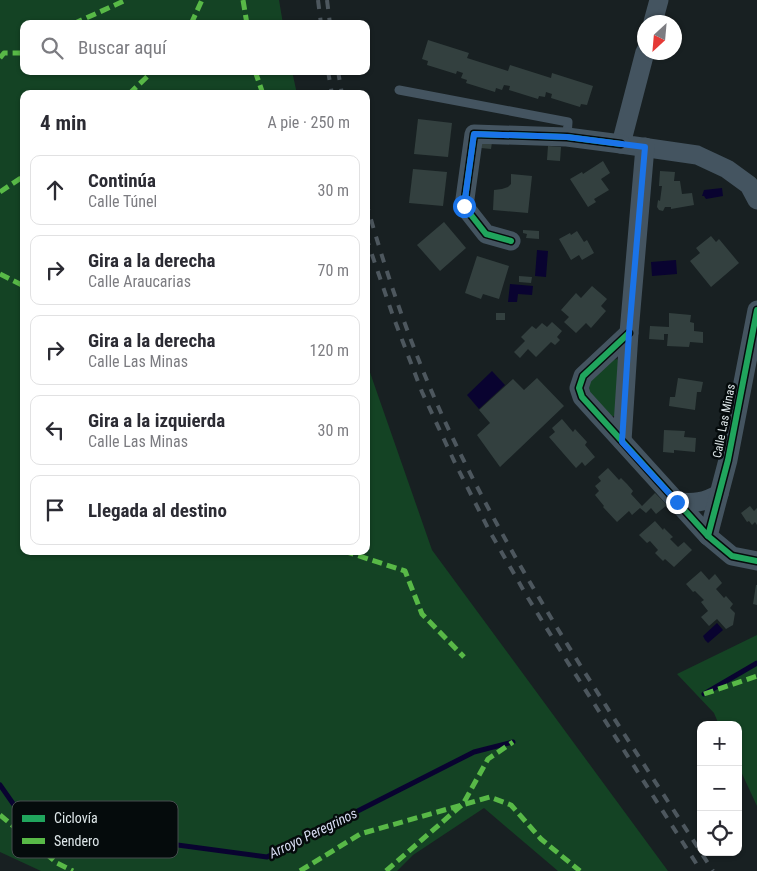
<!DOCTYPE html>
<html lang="es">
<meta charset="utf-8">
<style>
body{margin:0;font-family:"Roboto Condensed",sans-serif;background:#f2f2f3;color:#2b2b33}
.controls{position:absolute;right:15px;bottom:15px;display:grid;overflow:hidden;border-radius:10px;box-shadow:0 1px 4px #0004}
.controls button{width:45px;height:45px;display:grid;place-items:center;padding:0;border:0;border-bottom:1px solid #e1e1e2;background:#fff;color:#2b2b33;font:25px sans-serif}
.compass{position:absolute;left:637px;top:15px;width:45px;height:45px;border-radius:50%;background:#fff;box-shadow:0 1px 4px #0004;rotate:206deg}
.stop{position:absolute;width:15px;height:15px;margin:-11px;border:4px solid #1a73e8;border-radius:50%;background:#fff}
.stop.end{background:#1a73e8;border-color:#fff;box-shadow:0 1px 5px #0008}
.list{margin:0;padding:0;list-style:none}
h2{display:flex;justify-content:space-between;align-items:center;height:65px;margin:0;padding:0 20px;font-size:21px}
h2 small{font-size:16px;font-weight:400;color:#7c7c81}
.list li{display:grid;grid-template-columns:32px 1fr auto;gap:15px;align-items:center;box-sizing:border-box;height:70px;margin:0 10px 10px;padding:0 10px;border:1px solid #e1e1e2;border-radius:10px}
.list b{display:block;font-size:19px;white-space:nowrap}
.list p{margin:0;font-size:16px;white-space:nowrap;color:#7c7c81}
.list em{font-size:16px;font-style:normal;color:#7c7c81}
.icon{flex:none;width:28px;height:28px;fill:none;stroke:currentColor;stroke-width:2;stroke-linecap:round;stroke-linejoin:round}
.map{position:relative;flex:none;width:757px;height:871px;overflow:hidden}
.search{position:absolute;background:#fff;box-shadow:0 1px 4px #0004;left:20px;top:20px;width:350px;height:55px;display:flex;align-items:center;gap:12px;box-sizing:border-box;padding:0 18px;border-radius:10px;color:#7c7c81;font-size:19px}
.panel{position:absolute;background:#fff;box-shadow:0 1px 4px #0004;left:20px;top:90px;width:350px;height:465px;border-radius:10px}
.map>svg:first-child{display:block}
.green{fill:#144324}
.water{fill:#090330}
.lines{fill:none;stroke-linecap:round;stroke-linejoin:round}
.stream{stroke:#090330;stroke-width:5}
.building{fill:#33403f}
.service{stroke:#445460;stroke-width:9}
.minor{stroke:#445460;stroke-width:19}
.rail{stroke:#4d575e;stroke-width:4;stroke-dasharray:9 9;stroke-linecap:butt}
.quiet{stroke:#58b947;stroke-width:5;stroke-dasharray:10 5;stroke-linecap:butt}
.cycleway-casing{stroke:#050b0c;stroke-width:9}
.cycleway{stroke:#20a55d;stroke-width:6}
.route{stroke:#1a73e8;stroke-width:6}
.labels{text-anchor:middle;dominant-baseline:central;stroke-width:5;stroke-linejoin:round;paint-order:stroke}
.street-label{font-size:12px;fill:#dee7e9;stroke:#050b0c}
.water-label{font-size:14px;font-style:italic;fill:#d7dcf2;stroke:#050b0c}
.key{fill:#050b0c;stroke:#464d4e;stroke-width:1}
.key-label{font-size:14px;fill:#dee7e9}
</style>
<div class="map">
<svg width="757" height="871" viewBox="0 0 757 871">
<rect width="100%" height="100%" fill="#182022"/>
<g class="green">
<polygon points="0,0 279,0 283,24 24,24 24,71 292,71 297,94 24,94 24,551 366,551 366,361 432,550 668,871 558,871 484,808 413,855 397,871 41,871 0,852"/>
<polygon points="617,359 620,362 615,416 611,416 588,391 590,382 613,360"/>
<polygon points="757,635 757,806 738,765 738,725 719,725 714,713 677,674"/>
</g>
<g class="water">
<polygon points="722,188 723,196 706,199 704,196 702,196 704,190"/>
<polygon points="537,250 548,251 546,277 535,276"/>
<polygon points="676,260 677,274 652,276 651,262"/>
<polygon points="510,284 533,286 532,295 518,294 517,302 508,302"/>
<polygon points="492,371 505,385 479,409 467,395"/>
<polygon points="717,623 723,630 708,643 705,640 703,636"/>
</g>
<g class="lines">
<g class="stream">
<polyline points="704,694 757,663"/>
<polyline points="0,785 28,825 267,857 474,752 513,742"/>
</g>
</g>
<g class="building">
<polygon points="428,40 469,53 467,58 508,71 510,65 551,78 552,73 593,86 587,105 581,104 580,107 551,98 552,94 546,92 545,97 539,96 538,99 509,90 510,86 504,85 502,90 496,88 495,92 466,83 467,80 461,78 463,73 457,71 456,74 427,65 428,61 422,59"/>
<polygon points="418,119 452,123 448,157 414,154"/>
<polygon points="482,141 492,142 491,149 481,148"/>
<polygon points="548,146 561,147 560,161 547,160"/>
<polygon points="603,161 610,173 601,179 609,190 594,199 596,202 588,207 570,179 582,172 583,174"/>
<polygon points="413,169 447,172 443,206 409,203"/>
<polygon points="660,171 675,172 674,181 680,181 682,194 692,193 694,205 671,209 671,207 665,207 663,211 659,210 657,207 658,200 660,201 662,186 659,186"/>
<polygon points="511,174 532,176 528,213 493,210 494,190 502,189 508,187 511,184"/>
<polygon points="444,222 466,248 440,271 417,245"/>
<polygon points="523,230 539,231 539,239 526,238 527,234 523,233"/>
<polygon points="577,231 584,242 587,240 594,253 582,260 579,255 571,260 559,239 570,233 571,235"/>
<polygon points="711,236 716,242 719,239 739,263 711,287 690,261 700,253 696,248"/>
<polygon points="477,256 509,266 499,299 483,294 481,299 465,293"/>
<polygon points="519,276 532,277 531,283 519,282"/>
<polygon points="592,286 607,299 601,306 606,311 591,328 586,323 576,333 564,322 569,317 561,310 576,293 581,298"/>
<rect x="496" y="313" width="9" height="7"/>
<polygon points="669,313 691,315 690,322 694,323 694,331 703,332 703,343 690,342 689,347 667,346 668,334 664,334 664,340 649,339 650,326 669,327"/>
<polygon points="552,322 562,331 557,337 560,340 555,345 551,342 536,357 528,349 520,358 514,352 525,341 521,337 532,326 536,329 542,323 547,327"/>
<polygon points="537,378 564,406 500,467 477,435 490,423 479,410 513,379 524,390"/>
<polygon points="678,378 703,382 701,392 697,392 695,410 669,406 670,397 675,397"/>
<polygon points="562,419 573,432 575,429 587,442 585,445 595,457 585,466 582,462 576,468 549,437 555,432 552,428"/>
<polygon points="664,430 685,431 684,437 696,438 695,452 674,450 674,453 663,452"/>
<polygon points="608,468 619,480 621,478 627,484 633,491 631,494 642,506 655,493 667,505 656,514 651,508 646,513 640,508 632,515 629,511 617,522 603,507 604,506 595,495 599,491 595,486 601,481 598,477"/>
<polygon points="750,506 754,511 757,508 757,525 755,522 752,525 749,521 747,522 741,513"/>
<polygon points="655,521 663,530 664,528 673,537 670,539 678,547 684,542 692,550 674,567 665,559 663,561 655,553 658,550 650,541 647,543 639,535"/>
<polygon points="701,571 709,580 715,574 722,583 716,589 724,598 726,596 733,604 730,608 735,613 733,625 726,629 717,619 709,626 701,617 708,611 701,602 704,600 695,591 693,592 686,584"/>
<polygon points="756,585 757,585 757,605 753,604"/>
</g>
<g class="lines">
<polyline class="service" points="399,90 568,122 567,137"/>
<g class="minor">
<polyline points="653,22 659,0"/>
<polyline points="645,52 621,144 697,155 727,169 749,185 757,200"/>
<polyline points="511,241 486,234 464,206 474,134 567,137 621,144"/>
<polyline points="629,333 583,376 579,388 582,397 708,536 732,556 757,561"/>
<polyline points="622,441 629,333 645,147"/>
<path d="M677,502C694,503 704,503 719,494"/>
<polyline points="708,536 728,460 757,310"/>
</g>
<g class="rail">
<polyline points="318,0 321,24"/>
<polyline points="327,0 330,24"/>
<polyline points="328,71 332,94"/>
<polyline points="338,71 342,94"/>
<path d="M366,202C391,291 422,378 464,461C535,604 627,737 713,871"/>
<polyline points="366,237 393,316 422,392 455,463 490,532 528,598 565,658 701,871"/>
</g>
<g class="quiet">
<polyline points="243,0 247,24"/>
<polyline points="73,24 126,0"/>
<polyline points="191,24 202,0"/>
<polyline points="0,58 4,53 24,53"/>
<polyline points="255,71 263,94"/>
<polyline points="129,94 153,71"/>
<polyline points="0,192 24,176"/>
<polyline points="0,274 24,286"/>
<polyline points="344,551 405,571 422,614 464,657"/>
<polyline points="704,694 757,676"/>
<polyline points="0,815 57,863 73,871"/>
<polyline points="300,871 360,834 490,797 511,805 541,839 580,871"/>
<polyline points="386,871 463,804 488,759 513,742"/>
</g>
<defs>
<g id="cycleway">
<polyline points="511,241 486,234 464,206 474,134 567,137 621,144"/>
<polyline points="629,333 583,376 579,388 582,397 708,536 732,556 757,561"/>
<polyline points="708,536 728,460 757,310"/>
</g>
</defs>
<use href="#cycleway" class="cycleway-casing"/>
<use href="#cycleway" class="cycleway"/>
</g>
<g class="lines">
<polyline class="route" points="464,206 474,134 567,137 645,147 629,333 622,442 677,502"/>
</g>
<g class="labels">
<g class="street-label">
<text transform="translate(724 421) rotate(-79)">Calle Las Minas</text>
</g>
<g class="water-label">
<text transform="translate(313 833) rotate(-26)">Arroyo Peregrinos</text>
</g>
</g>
<rect x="12" y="801" width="166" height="57" rx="8" class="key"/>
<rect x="22" y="815" width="23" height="7" fill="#20a55d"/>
<rect x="22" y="838" width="23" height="6" fill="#58b947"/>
<g class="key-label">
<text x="54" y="823">Ciclovía</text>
<text x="54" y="846">Sendero</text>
</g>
</svg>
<div class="controls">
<button>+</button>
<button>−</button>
<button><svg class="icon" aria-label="locate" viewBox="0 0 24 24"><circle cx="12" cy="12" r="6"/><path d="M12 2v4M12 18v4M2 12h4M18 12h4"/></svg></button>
</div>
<svg class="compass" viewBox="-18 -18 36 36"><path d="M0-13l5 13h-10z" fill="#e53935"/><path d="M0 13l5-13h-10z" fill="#7c7c81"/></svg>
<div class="stop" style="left:464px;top:206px"></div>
<div class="stop end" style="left:677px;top:502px"></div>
<div class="search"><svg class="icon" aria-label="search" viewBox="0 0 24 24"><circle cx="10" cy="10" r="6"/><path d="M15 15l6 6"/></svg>Buscar aquí</div>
<section class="panel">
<h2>4 min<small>A pie · 250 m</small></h2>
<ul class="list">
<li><svg class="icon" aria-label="ahead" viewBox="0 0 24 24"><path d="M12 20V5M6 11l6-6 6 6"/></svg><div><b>Continúa</b><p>Calle Túnel</p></div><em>30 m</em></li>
<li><svg class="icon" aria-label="right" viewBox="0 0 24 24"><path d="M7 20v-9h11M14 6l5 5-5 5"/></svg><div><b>Gira a la derecha</b><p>Calle Araucarias</p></div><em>70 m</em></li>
<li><svg class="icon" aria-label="right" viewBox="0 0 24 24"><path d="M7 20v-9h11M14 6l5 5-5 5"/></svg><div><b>Gira a la derecha</b><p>Calle Las Minas</p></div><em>120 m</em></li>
<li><svg class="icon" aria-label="left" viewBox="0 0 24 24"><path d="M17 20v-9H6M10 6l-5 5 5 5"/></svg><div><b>Gira a la izquierda</b><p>Calle Las Minas</p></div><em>30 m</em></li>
<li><svg class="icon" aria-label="arrive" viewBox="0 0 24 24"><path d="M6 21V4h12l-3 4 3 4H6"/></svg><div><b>Llegada al destino</b></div></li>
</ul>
</section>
</div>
